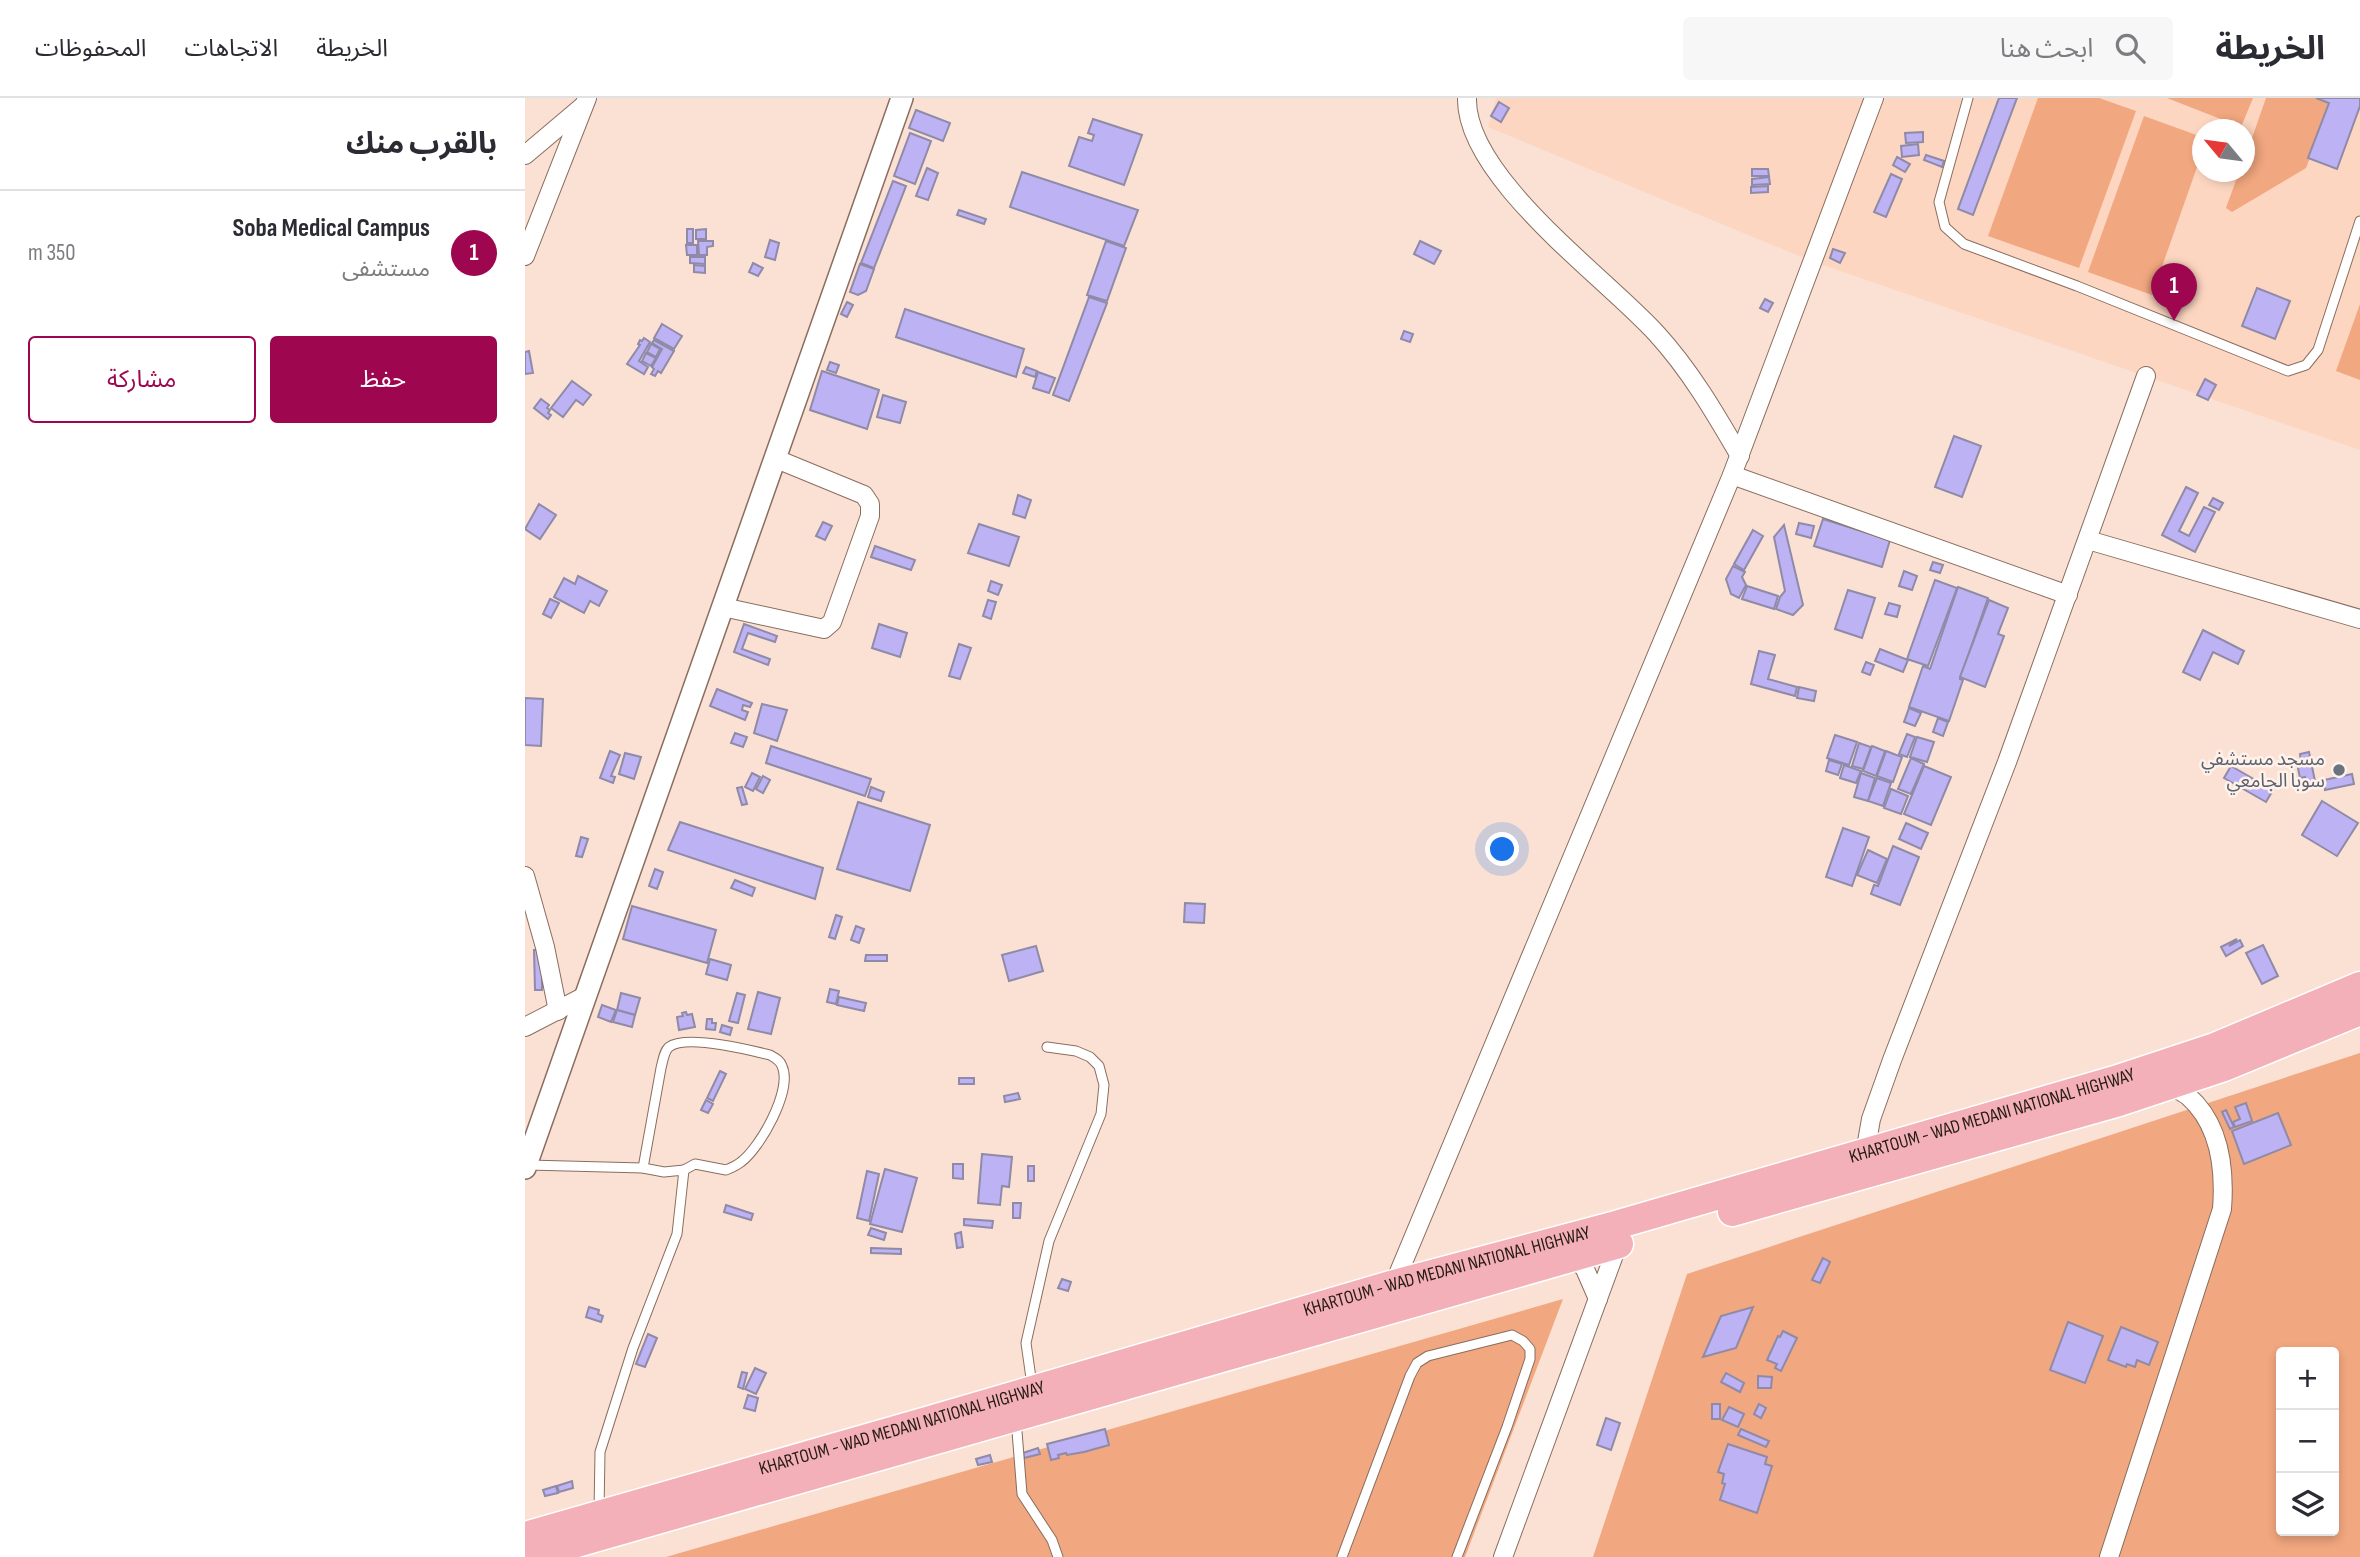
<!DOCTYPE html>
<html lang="ar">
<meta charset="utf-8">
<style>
body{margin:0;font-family:"Sofia Sans Condensed","Noto Sans Arabic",sans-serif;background:#f7f7f7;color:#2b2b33;direction:rtl}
.controls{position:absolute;right:21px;bottom:21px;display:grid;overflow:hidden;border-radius:7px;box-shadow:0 4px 10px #0003}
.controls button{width:63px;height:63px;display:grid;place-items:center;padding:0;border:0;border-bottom:2px solid #e1e1e2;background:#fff;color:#2b2b33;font:35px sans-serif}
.compass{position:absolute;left:1667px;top:21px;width:63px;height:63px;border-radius:50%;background:#fff;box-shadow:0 4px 10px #0003;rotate:299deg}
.you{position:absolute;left:978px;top:752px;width:24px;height:24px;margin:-18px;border:5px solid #fff;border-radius:50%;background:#1a73e8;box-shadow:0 0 0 10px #1a73e833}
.badge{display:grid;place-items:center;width:46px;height:46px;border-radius:50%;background:#9e0650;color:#fff;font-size:23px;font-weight:700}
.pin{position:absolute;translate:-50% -58px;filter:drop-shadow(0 2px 4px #0008)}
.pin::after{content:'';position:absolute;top:37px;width:24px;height:21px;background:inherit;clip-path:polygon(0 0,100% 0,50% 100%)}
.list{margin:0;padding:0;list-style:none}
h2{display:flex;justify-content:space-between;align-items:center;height:91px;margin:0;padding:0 28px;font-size:30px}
h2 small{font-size:23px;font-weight:400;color:#7c7c81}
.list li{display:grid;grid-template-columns:46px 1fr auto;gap:21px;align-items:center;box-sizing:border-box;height:126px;padding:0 28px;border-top:2px solid #e1e1e2}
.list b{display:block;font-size:26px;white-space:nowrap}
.list p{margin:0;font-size:23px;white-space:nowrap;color:#7c7c81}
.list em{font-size:23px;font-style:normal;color:#7c7c81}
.actions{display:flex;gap:14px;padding:21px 28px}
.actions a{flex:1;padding:16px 0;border:2px solid #9e0650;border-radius:7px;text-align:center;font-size:24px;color:#9e0650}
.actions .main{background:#9e0650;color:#fff}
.icon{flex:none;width:38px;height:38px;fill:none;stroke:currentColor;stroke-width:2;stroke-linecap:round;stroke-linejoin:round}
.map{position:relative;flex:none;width:1835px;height:1459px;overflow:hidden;direction:ltr}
header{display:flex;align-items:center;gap:42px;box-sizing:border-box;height:98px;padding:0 35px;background:#fff;border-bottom:2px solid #e1e1e2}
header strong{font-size:33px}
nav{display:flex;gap:38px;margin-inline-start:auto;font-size:24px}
.search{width:490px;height:63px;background:#f7f7f7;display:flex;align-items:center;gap:18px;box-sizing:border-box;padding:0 24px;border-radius:7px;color:#7c7c81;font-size:26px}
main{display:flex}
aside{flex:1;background:#fff}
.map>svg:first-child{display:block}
.built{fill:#fdd6c1;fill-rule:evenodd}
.green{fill:#f1a77f;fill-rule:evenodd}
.building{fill:#bdb2f3;stroke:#8f8aa7;stroke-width:2}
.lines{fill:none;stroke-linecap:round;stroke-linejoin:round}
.service-casing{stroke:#8a6d5e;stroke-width:11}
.minor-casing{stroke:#8a6d5e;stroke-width:20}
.tertiary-casing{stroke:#8a6d5e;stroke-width:24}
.trunk-casing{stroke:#fff;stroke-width:31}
.service{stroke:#fff;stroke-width:9}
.minor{stroke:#fff;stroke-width:18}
.tertiary{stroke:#fff;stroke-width:21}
.trunk{stroke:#f3b0b8;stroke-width:28}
.worship-dot{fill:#6b7280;stroke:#fff2eb;stroke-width:2.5}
.labels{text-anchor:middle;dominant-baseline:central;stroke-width:5;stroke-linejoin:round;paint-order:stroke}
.worship-label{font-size:19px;fill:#5b616d;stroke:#fff2eb;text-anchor:end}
.street-label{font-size:19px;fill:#261b15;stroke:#fff2eb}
</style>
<header>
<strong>الخريطة</strong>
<div class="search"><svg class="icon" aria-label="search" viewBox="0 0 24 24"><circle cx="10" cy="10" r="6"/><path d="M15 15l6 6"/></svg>ابحث هنا</div>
<nav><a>الخريطة</a><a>الاتجاهات</a><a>المحفوظات</a></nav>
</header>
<main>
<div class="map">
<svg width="1835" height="1459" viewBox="0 0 1835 1459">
<rect width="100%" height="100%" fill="#fbe1d4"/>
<path class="built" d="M971,0H1835V352L1286,163L963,29ZM1678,32H1720V74H1678Z"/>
<g class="green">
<polygon points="1513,0 1574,0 1611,13 1554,170 1463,138"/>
<polygon points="1642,0 1728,0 1716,29"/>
<polygon points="1741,0 1802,0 1806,3 1781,70 1707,114 1701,110 1714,74 1720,74 1720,60"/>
<polygon points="1619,18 1677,39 1677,55 1627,197 1563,174"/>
<polygon points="1835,206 1835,282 1811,273"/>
<path d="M1835,955V1459H1068L1162,1176ZM1756,1254H1809V1433H1756Z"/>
<polygon points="1038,1201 940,1459 141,1459"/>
</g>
<g class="building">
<polygon points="1474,0 1492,0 1448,117 1433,111"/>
<polygon points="1791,0 1835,0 1835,8 1812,71 1783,60 1804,5"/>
<polygon points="974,4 984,10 976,24 966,18"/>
<polygon points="391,12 425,25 418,43 384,30"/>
<polygon points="568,21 617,37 599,87 544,68 554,39 567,43 569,37 563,35"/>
<polygon points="1398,34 1398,44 1381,45 1380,35"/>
<polygon points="385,35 406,43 390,86 369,78"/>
<polygon points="1393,46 1394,57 1377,59 1376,48"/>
<polygon points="1401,57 1419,63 1417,69 1399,62"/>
<polygon points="1372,59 1385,66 1380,74 1368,67"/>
<polygon points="402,70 413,75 403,102 391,98"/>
<polygon points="1227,71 1243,71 1244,78 1227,78"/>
<polygon points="497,74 613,112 599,148 485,109"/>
<polygon points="1366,76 1377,81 1361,119 1349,114"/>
<polygon points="1244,79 1245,86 1227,87 1227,81"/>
<polygon points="368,83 381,88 349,170 336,165"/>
<polygon points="1243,88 1243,94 1226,95 1226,89"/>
<polygon points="434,112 461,121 459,126 432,117"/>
<rect x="162" y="131" width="6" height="14"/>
<polygon points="181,131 181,141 171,141 171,132"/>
<polygon points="245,142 254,145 250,162 240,159"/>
<polygon points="173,143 188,143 188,148 182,149 182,157 174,157"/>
<polygon points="581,143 601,150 582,203 562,197"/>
<polygon points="895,143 916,153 909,166 889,156"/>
<polygon points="161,147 172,147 172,157 162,157"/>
<polygon points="1308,151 1320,155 1315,165 1305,160"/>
<polygon points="165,159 180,159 180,166 165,165"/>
<polygon points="228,165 238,170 233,178 224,174"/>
<polygon points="335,166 349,171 341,193 333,197 325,194"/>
<polygon points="169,167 180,168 180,175 169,174"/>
<polygon points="1732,190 1765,203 1750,241 1717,228"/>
<polygon points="564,199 582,205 544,303 528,297"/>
<polygon points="1240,201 1248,205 1243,214 1235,210"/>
<polygon points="322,204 328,207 322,219 316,216"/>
<polygon points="380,211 499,251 491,279 371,239"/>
<polygon points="137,226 157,238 149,251 129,240"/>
<polygon points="879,233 888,236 885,244 876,241"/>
<polygon points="119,240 125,244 114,263 123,269 119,276 102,266 115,247 113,246 115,242 117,243"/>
<polygon points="129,242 149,253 136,275 133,273 130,278 126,276 129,271 127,269 137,251 127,245"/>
<polygon points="126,246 135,251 131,259 122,254"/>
<polygon points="4,253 8,275 0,276 0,254"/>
<polygon points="121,255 131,260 126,268 117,263"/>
<polygon points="305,264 314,267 311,275 302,272"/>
<polygon points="501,269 512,273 510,279 498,275"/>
<polygon points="297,273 354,292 342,331 285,312"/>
<polygon points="513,274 530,280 524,295 508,290"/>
<polygon points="1680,281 1691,287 1683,302 1672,297"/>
<polygon points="47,283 66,297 58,307 51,302 38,319 26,310"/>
<polygon points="358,297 381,304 375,325 352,319"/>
<polygon points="16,301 24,307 22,310 25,312 23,315 26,317 23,321 9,310"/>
<polygon points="1429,338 1456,348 1437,399 1410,389"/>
<polygon points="1661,389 1673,395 1654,433 1664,438 1679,409 1690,414 1670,454 1637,437"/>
<polygon points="493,397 506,402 500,420 488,416"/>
<polygon points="1688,400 1698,405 1694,412 1684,407"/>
<polygon points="14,406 31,417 15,441 0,431"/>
<polygon points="1298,421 1365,442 1357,469 1289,448"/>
<polygon points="298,424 307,428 300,442 291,438"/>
<polygon points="1274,425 1289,428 1286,440 1271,436"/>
<polygon points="454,426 494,439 484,468 443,455"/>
<polygon points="1259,427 1278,507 1268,517 1251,511 1255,499 1260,493 1249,439"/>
<polygon points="1228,432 1238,438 1219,472 1209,466"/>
<polygon points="350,448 390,462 386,472 346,459"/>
<polygon points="1408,464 1418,467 1415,475 1405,472"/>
<polygon points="1208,468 1220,474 1217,479 1221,487 1214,500 1206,496 1201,481"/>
<polygon points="1379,473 1392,478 1387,492 1374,488"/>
<polygon points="53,478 82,493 74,508 65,503 59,515 29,499 39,480 50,486"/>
<polygon points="1410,482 1432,490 1403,568 1382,561"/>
<polygon points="466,483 477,487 473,497 463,493"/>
<polygon points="1222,488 1253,498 1249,511 1217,501"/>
<polygon points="1433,489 1463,500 1435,581 1438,582 1424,623 1384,609 1398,568 1405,571"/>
<polygon points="1323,492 1350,500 1337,540 1310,531"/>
<polygon points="25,501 34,505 26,520 18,516"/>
<polygon points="463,502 471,504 466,521 458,518"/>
<polygon points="1464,502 1483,510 1473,536 1479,538 1460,589 1435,579"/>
<polygon points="1364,505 1375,508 1372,519 1360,516"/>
<polygon points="219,526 252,538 250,544 223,535 217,551 245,561 243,567 209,554"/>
<polygon points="354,526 382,535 375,559 347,550"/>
<polygon points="1678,532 1719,553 1713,566 1688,554 1675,582 1658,574"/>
<polygon points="434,546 446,550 435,581 424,578"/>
<polygon points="1355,551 1383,562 1378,574 1350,563"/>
<polygon points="1234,553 1250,557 1243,581 1272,589 1270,598 1226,586"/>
<polygon points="1341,564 1349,567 1345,577 1337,574"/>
<polygon points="1274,589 1291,593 1289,603 1272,600"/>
<polygon points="192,591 227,605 225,609 218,607 217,612 223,614 220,622 185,608"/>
<polygon points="0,600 18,601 16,648 0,647"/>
<polygon points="237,606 262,612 252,643 229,635"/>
<polygon points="1384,610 1396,615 1390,628 1379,624"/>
<polygon points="1413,620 1423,624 1418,638 1408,634"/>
<polygon points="210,635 222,639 218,649 206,645"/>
<polygon points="1382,636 1390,639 1382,659 1374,656"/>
<polygon points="1310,637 1332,644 1324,667 1302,660"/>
<polygon points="1392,639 1409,644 1402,664 1385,659"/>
<polygon points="1334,645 1346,649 1338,671 1327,668"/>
<polygon points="246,648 346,681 340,698 241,665"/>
<polygon points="1347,648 1360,653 1351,678 1338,673"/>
<polygon points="85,653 95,657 86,678 90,679 88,685 75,680"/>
<polygon points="1361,653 1377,659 1368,684 1352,678"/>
<polygon points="1784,654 1790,683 1795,682 1796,685 1782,688 1780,679 1775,680 1772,665 1776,664 1775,656"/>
<polygon points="100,655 116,659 109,681 94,676"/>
<polygon points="1386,660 1399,666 1386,696 1373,691"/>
<polygon points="1304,662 1317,666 1313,677 1301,673"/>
<polygon points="1319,667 1336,673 1331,685 1315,680"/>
<polygon points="1399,668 1426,679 1406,727 1379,716"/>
<polygon points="1706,668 1748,692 1741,704 1699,680"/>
<polygon points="227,675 235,679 228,693 220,689"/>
<polygon points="1336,675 1350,680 1343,703 1329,699"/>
<polygon points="1827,676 1829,686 1800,692 1799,682"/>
<polygon points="238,678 245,682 238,695 231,691"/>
<polygon points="1352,680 1366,685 1358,708 1343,703"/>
<polygon points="217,689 222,706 217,707 212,690"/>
<polygon points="346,689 359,694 356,703 343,699"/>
<polygon points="1366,691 1383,698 1376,716 1359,710"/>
<polygon points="1797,703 1833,725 1812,758 1777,737"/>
<polygon points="333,704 405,727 385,793 312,771"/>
<polygon points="155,724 298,770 290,801 143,752"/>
<polygon points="1381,725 1403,735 1396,751 1374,741"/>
<polygon points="1318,730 1344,739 1327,788 1301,779"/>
<polygon points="56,739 63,741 57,759 51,758"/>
<polygon points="1368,748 1394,759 1375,807 1346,796 1349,787 1353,788"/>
<polygon points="1343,752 1362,761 1352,785 1332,777"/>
<polygon points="130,771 138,774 132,791 124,788"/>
<polygon points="210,782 230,790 227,798 206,790"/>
<polygon points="660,805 680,806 679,825 659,824"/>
<polygon points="107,808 191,832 182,865 98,841"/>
<polygon points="311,817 317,819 310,841 304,839"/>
<polygon points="331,828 339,831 334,845 326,842"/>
<polygon points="1712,841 1704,848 1715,842 1718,848 1701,858 1696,849"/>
<polygon points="1738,847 1753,878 1737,886 1721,855"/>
<polygon points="511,848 518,873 484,883 477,857"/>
<polygon points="9,852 17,852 17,892 10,892"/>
<polygon points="341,857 362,857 362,863 340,863"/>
<polygon points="185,861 206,867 202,882 181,876"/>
<polygon points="305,891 314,893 311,906 302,904"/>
<polygon points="233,894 255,900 246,936 223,931"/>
<polygon points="96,895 115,900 110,917 92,912"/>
<polygon points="212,895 220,897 213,925 204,923"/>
<polygon points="314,899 341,905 339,913 312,907"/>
<polygon points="77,907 91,912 86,924 73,919"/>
<polygon points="92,912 110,917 107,929 88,924"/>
<polygon points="161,914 162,917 167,916 170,929 154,932 152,919 158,918 157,915"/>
<polygon points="182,921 187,921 187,925 191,925 190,932 181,931"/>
<polygon points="197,927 207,930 205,937 195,934"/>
<polygon points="195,973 201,976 188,1003 182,1000"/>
<rect x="434" y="980" width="15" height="6"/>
<polygon points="493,995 495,1001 480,1004 479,998"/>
<polygon points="181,1002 188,1006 183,1015 176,1012"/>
<polygon points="1721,1005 1727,1023 1710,1029 1708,1024 1715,1021 1710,1009"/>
<polygon points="1701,1012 1709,1029 1705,1031 1697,1014"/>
<polygon points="1753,1015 1766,1047 1719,1066 1707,1033"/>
<polygon points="457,1056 487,1059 484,1089 477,1088 475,1107 453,1105"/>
<polygon points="428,1066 438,1066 438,1081 428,1080"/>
<rect x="503" y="1068" width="6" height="15"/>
<polygon points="360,1071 392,1080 377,1134 345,1126"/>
<polygon points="342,1073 354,1076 344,1123 332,1120"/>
<polygon points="488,1105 496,1105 495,1120 488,1120"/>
<polygon points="201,1107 228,1116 226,1122 199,1114"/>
<polygon points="439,1121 468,1123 467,1130 439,1127"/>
<polygon points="346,1130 361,1135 359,1142 343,1137"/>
<polygon points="436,1134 438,1149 432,1150 430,1136"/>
<polygon points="346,1150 376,1151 376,1156 346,1155"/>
<polygon points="1298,1160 1305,1164 1295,1185 1287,1182"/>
<polygon points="537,1181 546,1184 543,1193 533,1190"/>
<polygon points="64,1209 74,1212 73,1216 78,1218 76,1224 61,1219"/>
<polygon points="1228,1209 1211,1250 1178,1259 1196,1218"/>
<polygon points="1543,1224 1578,1238 1560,1285 1525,1272"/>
<polygon points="1596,1229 1633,1244 1624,1267 1612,1262 1610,1269 1602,1266 1601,1269 1583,1262"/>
<polygon points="1258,1233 1272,1240 1256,1273 1250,1270 1252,1266 1242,1262 1253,1238 1255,1239"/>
<polygon points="123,1236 132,1240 120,1269 111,1266"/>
<polygon points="230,1270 241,1275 231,1296 220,1291"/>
<polygon points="217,1274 222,1275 218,1291 213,1289"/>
<polygon points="1201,1275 1219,1285 1215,1294 1196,1284"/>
<polygon points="1233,1278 1247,1279 1246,1290 1233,1290"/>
<polygon points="223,1297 233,1300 230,1313 219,1310"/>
<rect x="1187" y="1306" width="8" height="15"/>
<polygon points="1234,1306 1241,1310 1236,1320 1229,1316"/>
<polygon points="1204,1309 1219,1316 1213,1329 1197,1322"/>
<polygon points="1081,1320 1095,1325 1086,1352 1072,1347"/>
<polygon points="580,1331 584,1347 559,1354 542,1357 541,1355 533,1357 534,1360 526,1362 522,1346"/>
<polygon points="1216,1331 1244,1343 1241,1349 1213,1337"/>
<polygon points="1203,1346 1242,1359 1240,1366 1247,1368 1232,1415 1195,1402 1200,1386 1197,1385 1199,1376 1193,1374"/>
<polygon points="513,1350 515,1356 499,1360 498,1355"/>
<polygon points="465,1357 467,1364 453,1367 451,1361"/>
<polygon points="47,1383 48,1390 34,1394 32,1388"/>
<polygon points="31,1388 33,1395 20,1398 18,1392"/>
</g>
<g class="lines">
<defs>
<g id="service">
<polyline points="1443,0 1414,104 1420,129 1439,146 1552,188 1763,273 1781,267 1793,252 1835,123"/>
<polyline points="3,1067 118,1070 139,1074 159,1072 152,1136 108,1250 75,1354 74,1413"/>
<path d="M118,1070L136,970C138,963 139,953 144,949C161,936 225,952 245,957C250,960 255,962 257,968C268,992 235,1050 216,1064C211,1068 206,1070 201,1072L170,1066L159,1072"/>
<polyline points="507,1287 501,1245 524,1143 576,1016 579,987 574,968 565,959 551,953 522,949"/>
<polyline points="491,1321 497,1396 527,1442 533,1459"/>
<polyline points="817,1459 885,1278 892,1265 903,1258 987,1237 998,1243 1005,1251 1005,1261 982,1329 932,1459"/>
</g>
<g id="minor">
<path d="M942,0C940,79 1080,179 1131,235C1165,272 1190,315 1215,358"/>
<polyline points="0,57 57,9"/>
<polyline points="0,158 62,0"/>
<polyline points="1207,377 1543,497"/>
<polyline points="1563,442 1835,521"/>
<polyline points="198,509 299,531 307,524 345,418 345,406 339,397 249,360"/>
<polyline points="0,778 20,849 33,913"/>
<polyline points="0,929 62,897"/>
<polyline points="1339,1061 1346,1021 1367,962 1482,664 1621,278"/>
<polyline points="1045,1160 1059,1169 1073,1201"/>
<polyline points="869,1186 1207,377 1349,0"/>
<polyline points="978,1459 1093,1146"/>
<path d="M1584,1459L1697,1111C1700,1072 1695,1026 1663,998C1658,994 1650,991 1644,987"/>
</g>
<polyline id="tertiary" points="0,1070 377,0"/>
<g id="trunk">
<polyline points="1207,1114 1594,1004 1699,969 1835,913"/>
<path id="s1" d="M0,1438L402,1323L869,1186L1091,1127L1590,982L1690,949L1835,888"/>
<path d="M3,1459C367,1355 730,1248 1094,1146"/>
</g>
</defs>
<use href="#service" class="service-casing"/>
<use href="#minor" class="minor-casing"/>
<use href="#tertiary" class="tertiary-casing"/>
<use href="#trunk" class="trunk-casing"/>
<use href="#service" class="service"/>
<use href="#minor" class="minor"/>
<use href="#tertiary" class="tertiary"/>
<use href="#trunk" class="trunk"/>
</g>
<circle class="worship-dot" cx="1814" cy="672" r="7"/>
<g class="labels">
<g class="worship-label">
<text x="1800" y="661">مسجد مستشفي<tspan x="1800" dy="22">سوبا الجامعي</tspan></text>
</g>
<g class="street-label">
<text stroke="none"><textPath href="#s1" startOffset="1526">KHARTOUM - WAD MEDANI NATIONAL HIGHWAY</textPath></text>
<text stroke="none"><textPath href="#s1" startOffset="959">KHARTOUM - WAD MEDANI NATIONAL HIGHWAY</textPath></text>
<text stroke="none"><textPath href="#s1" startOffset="392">KHARTOUM - WAD MEDANI NATIONAL HIGHWAY</textPath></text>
</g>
</g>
</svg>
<div class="controls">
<button>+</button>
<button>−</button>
<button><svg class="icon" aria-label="layers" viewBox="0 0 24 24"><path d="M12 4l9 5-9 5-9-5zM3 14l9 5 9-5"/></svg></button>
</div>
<svg class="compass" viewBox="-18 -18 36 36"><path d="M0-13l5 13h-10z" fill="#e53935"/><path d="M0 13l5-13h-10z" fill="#7c7c81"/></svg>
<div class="you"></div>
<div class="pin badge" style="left:1649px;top:223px">1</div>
</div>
<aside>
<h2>بالقرب منك<small></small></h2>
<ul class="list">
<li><span class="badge">1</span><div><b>Soba Medical Campus</b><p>مستشفى</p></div><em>350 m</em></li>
</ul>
<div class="actions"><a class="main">حفظ</a><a>مشاركة</a></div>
</aside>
</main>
